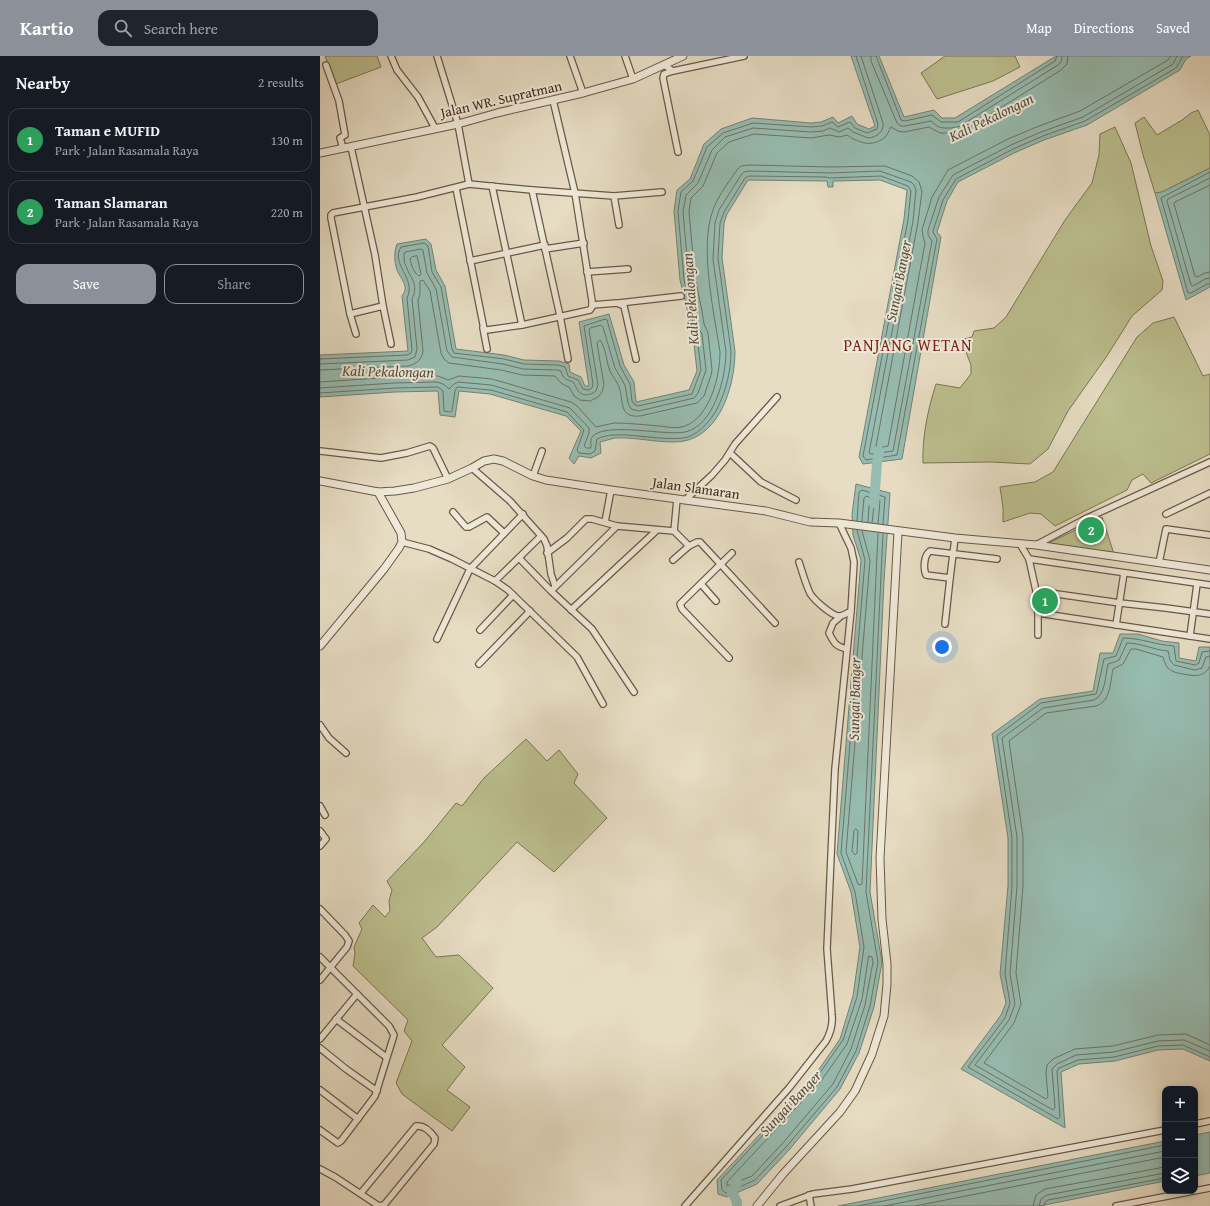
<!DOCTYPE html>
<meta charset="utf-8">
<style>
body{margin:0;font-family:"Gentium Book Plus",serif;background:#20242c;color:#f1f3f6}
.controls{position:absolute;right:12px;bottom:12px;display:grid;overflow:hidden;border-radius:8px;box-shadow:0 2px 10px #0003}
.controls button{width:36px;height:36px;display:grid;place-items:center;padding:0;border:0;border-bottom:1px solid #363941;background:#171b24;color:#f1f3f6;font:20px sans-serif}
.you{position:absolute;left:622px;top:591px;width:14px;height:14px;margin:-10px;border:3px solid #fff;border-radius:50%;background:#1a73e8;box-shadow:0 0 0 6px #1a73e833}
.badge{display:grid;place-items:center;width:26px;height:26px;border-radius:50%;background:#8c9099;color:#fff;font-size:13px;font-weight:700}
.pin{position:absolute;translate:-50% -50%;border:2px solid #fff;box-shadow:0 1px 4px #0006}
.list{margin:0;padding:0;list-style:none}
h2{display:flex;justify-content:space-between;align-items:center;height:52px;margin:0;padding:0 16px;font-size:17px}
h2 small{font-size:13px;font-weight:400;color:#9ea1a6}
.list li{display:grid;grid-template-columns:26px 1fr auto;gap:12px;align-items:center;box-sizing:border-box;height:64px;margin:0 8px 8px;padding:0 8px;border:1px solid #363941;border-radius:12px}
.list b{display:block;font-size:15px;white-space:nowrap}
.list p{margin:0;font-size:13px;white-space:nowrap;color:#9ea1a6}
.list em{font-size:13px;font-style:normal;color:#9ea1a6}
.actions{display:flex;gap:8px;padding:12px 16px}
.actions a{flex:1;padding:9px 0;border:1px solid #8c9099;border-radius:12px;text-align:center;font-size:14px;color:#8c9099}
.actions .main{background:#8c9099;color:#fff}
.icon{flex:none;width:22px;height:22px;fill:none;stroke:currentColor;stroke-width:2;stroke-linecap:round;stroke-linejoin:round}
.map{position:relative;flex:none;width:890px;height:1150px;overflow:hidden}
header{display:flex;align-items:center;gap:24px;box-sizing:border-box;height:56px;padding:0 20px;background:#8c9099;color:#fff}
header strong{font-size:19px}
nav{display:flex;gap:22px;margin-inline-start:auto;font-size:14px}
.search{width:280px;height:36px;background:#20242c;display:flex;align-items:center;gap:10px;box-sizing:border-box;padding:0 14px;border-radius:12px;color:#9ea1a6;font-size:15px}
main{display:flex}
aside{flex:1;background:#171b24}
.map>svg:first-child{display:block}
.green{fill:#bcbf8f;stroke:#7e7555}
.water{fill:#97bcb1;stroke:#758275}
.lines{fill:none;stroke-linecap:round;stroke-linejoin:round}
.shore{stroke:#6c7466;stroke-width:1}
.river{stroke:#97bcb1;stroke-width:10}
.minor-casing{stroke:#6a5845;stroke-width:8}
.tertiary-casing{stroke:#6a5845;stroke-width:9}
.minor{stroke:#efe9d9;stroke-width:5.5}
.tertiary{stroke:#efe9d9;stroke-width:7}
.labels{text-anchor:middle;dominant-baseline:central;stroke-width:4;stroke-linejoin:round;paint-order:stroke}
.street-label{font-size:14px;fill:#412b1b;stroke:#efe9d9}
.water-label{font-size:15px;font-style:italic;fill:#564f40;stroke:#efe9d9}
.quarter-label{font-size:16px;letter-spacing:1px;fill:#7a1f14;stroke:#efe9d9}
</style>
<header>
<strong>Kartio</strong>
<div class="search"><svg class="icon" aria-label="search" viewBox="0 0 24 24"><circle cx="10" cy="10" r="6"/><path d="M15 15l6 6"/></svg>Search here</div>
<nav><a>Map</a><a>Directions</a><a>Saved</a></nav>
</header>
<main>
<aside>
<h2>Nearby<small>2 results</small></h2>
<ul class="list">
<li><span class="badge" style="background:#2e9e5b">1</span><div><b>Taman e MUFID</b><p>Park · Jalan Rasamala Raya</p></div><em>130 m</em></li>
<li><span class="badge" style="background:#2e9e5b">2</span><div><b>Taman Slamaran</b><p>Park · Jalan Rasamala Raya</p></div><em>220 m</em></li>
</ul>
<div class="actions"><a class="main">Save</a><a>Share</a></div>
</aside>
<div class="map">
<svg width="890" height="1150" viewBox="0 0 890 1150">
<rect width="100%" height="100%" fill="#e7ddc4"/>
<filter id="stains"><feTurbulence type="fractalNoise" baseFrequency=".005" numOctaves="4"/><feColorMatrix values="0 0 0 0 .2 0 0 0 0 .09 0 0 0 0 .02 0 0 0 .5 -.17"/></filter>
<radialGradient id="worn" r=".72"><stop offset=".6" stop-color="#630" stop-opacity="0"/><stop offset="1" stop-color="#630" stop-opacity=".3"/></radialGradient>
<g class="green">
<polygon points="5,0 57,0 61,11 16,28"/>
<polygon points="625,0 695,0 700,11 673,25 617,43 601,17"/>
<polygon points="878,54 890,79 890,112 842,136 835,137 823,99 815,67 824,61 837,79 862,64 871,57"/>
<path d="M795,71L811,107L831,190L843,225L842,234L812,260L787,300L748,355L728,393L710,408L671,406L603,407C602,381 608,353 616,328L640,332L651,318V309L644,291V283L652,281L654,275L674,272L686,261L745,164L772,127L779,99L780,78Z"/>
<polygon points="854,261 883,320 890,318 890,398 831,427 823,418 812,424 807,434 735,470 721,458 710,457 683,466 683,452 680,431 715,426 733,416 817,281 833,267"/>
<polygon points="782,461 794,498 727,489 731,486"/>
<polygon points="718,537 732,539 731,557 723,556 719,550"/>
<polygon points="206,683 227,705 239,694 258,718 254,727 287,762 234,816 197,786 117,871 102,882 116,901 139,899 173,932 122,989 145,1011 127,1034 150,1051 132,1075 82,1038 76,1027 92,985 84,975 88,964 33,910 35,897 34,891 42,873 39,867 53,849 65,861 70,855 69,845 72,834 67,825 104,786 136,747 142,750 164,722"/>
</g>
<g class="water">
<path d="M531,0H559L584,61L614,54L622,62H635L736,0H871L866,3L860,14L767,69L724,84L694,97L638,126L627,145L617,176L621,181L582,403L543,408L539,401L584,163L587,134L560,124L513,125V131H508L507,125L428,124L407,158L404,167L402,202L415,295C415,332 398,387 353,386C334,386 314,381 295,382C290,383 285,385 280,386L281,397L271,402L259,400L254,408L249,402L261,375L246,360L170,338L139,335L135,361L120,359L118,335L75,336L0,341V299L88,295L82,240C90,230 81,224 77,214C74,205 74,196 77,188L106,183L111,188L116,214L125,230L136,293L184,299L204,304L239,305L249,308L250,316L261,321L265,330H269L259,266L289,258L304,309L314,326L316,346L369,334L377,315L373,279L370,278L368,257L360,224L354,155L357,134L370,123L384,88L401,73L432,62L491,67L501,66L513,61L518,67L532,60L537,68L549,73L555,70Z"/>
<polygon points="890,112 890,231 866,244 835,137 842,136"/>
<polygon points="536,428 570,437 564,525 550,836 562,906 554,951 539,997 520,1033 469,1094 437,1128 407,1141 398,1138 397,1124 495,1019 520,983 533,940 540,891 531,836 517,798 541,504 533,479 532,458"/>
<polygon points="800,578 818,578 842,585 859,587 859,602 876,605 879,591 890,591 890,1005 863,993 838,994 795,1005 759,1008 741,1016 745,1072 641,1013 681,959 686,947 680,918 688,830 688,782 672,678 720,643 773,635 780,597 793,597"/>
<polygon points="890,1076 890,1117 875,1120 875,1079"/>
<polygon points="845,1085 845,1125 719,1150 518,1150"/>
</g>
<g class="lines">
<g class="shore">
<path d="M551,0V5L577,67L581,70H585L611,65C613,66 616,70 619,71C625,73 635,72 640,70L738,9L741,6L742,0"/>
<polyline points="556,0 581,64 585,65 612,59 621,66 638,66 735,5 737,0"/>
<polyline points="890,116 841,142 868,237 871,237 887,228 890,228"/>
<polyline points="890,122 848,143 847,145 871,229 873,230 885,223 890,222"/>
<polyline points="890,129 855,146 854,148 875,220 877,221 885,217 890,216"/>
<path d="M97,200L101,218L99,220C94,217 91,209 90,203L92,201Z"/>
<path d="M0,303L87,299L91,297L92,294L87,242C97,223 70,208 81,191L104,187L108,190L112,216L121,231L132,293L134,297L184,303L204,308L238,309L245,311L248,320L258,324L263,333L269,334L272,332L273,328L264,270L285,263L287,264L300,310L310,328L312,345L314,348L318,350L372,338L381,314L377,279L373,274L372,256L364,224L358,155L361,136L373,125L387,91L403,77L433,67L491,71L502,70L512,66L518,71L530,66L535,72L547,77L557,73L558,68L536,0"/>
<path d="M0,308L88,304L95,301L97,293L92,243C99,228 91,224 86,210C84,207 84,202 84,198L85,196L101,193L103,194L107,217L116,233L127,295L132,301L183,308L203,313L237,314L241,315C244,326 247,322 254,327C255,329 256,332 257,333C261,341 270,340 276,335L278,329L269,274L270,272L281,269L283,271L295,312L305,329L308,347L311,353L319,355L374,342L378,337L386,314L382,278L378,271L376,256L369,223L363,156L366,139L378,127L392,94L405,81L433,72L491,76L503,75L510,72L519,76L528,72L533,76L548,82C557,81 564,76 563,67L541,0"/>
<path d="M0,314L88,310C97,308 102,303 103,295L98,245L100,238V225L103,224L110,235L121,297L124,303L129,307L181,314L202,319L235,320L241,327L250,332L254,340L260,344L270,345L278,341L282,336L284,329L277,287L280,284C286,292 286,305 290,315C292,320 297,325 299,331C304,344 298,362 320,360L377,347L384,340L391,319L392,314L388,277L384,268L382,255L375,222L369,156L371,142L383,130L397,97L409,86L434,78L491,82L509,79L520,81L527,79C539,87 552,92 565,81C568,78 569,74 571,71L578,75L584,76L609,71L620,77H636L642,76L741,14L747,8L748,0"/>
<path d="M0,326L75,321L118,320L128,324L139,320L172,323L251,346L257,350L276,371C282,370 288,368 294,367C309,367 325,369 340,370C348,371 357,373 365,370C390,361 400,320 400,296C394,256 379,191 393,154C397,142 409,125 417,114L421,110L429,109L510,111L565,110L592,120L599,126L602,135L598,166L556,390L558,392L568,390L605,187L603,180L602,174L612,141L628,114L688,83L719,70L760,55L848,4L851,0"/>
<path d="M0,332L74,327L117,326L123,328L129,333L134,328L138,326L171,329L250,352L269,372V377L264,390L266,392H271C271,387 270,383 273,380C287,366 345,380 365,376C394,370 406,321 406,296L393,203L395,167L399,154L421,119L424,116L429,115L510,117L560,115L591,126L594,129L596,134L593,165L549,397L551,398L573,395L612,185L608,179V174L619,141L633,119L691,89L721,76L763,61L853,8L857,0"/>
<path d="M0,337L75,332L118,331L123,335L124,355L130,356L132,355L135,335L137,331L171,334L247,356L264,374L257,394L259,397L270,398L275,395L277,383C287,378 297,379 307,379C322,380 355,385 368,381C381,376 392,363 398,351C406,334 411,315 411,295L398,202L400,167L404,156L425,122L429,120L506,121L510,122L561,120L588,130L591,135L588,164L543,400L546,404L577,399L617,183L614,178L613,175L623,144L636,123L693,93L723,80L765,65L856,12L863,0"/>
<polyline points="537,465 539,436 542,434 565,441 563,468"/>
<polyline points="542,465 544,442 546,440 560,445 558,468"/>
<polyline points="548,466 549,450 551,448 554,450 552,467"/>
<polyline points="537,474 545,504 521,797 535,836 544,891 537,941 523,984 497,1021 401,1124 402,1134 406,1137 435,1124 466,1091 517,1031 536,995 550,950 558,906 546,836 563,477"/>
<polyline points="542,475 550,504 526,796 538,828 540,829 542,828 558,477"/>
<path d="M890,595L882,596L879,607L875,609L856,605L854,590C836,589 821,582 803,582L796,600L784,603L777,635L776,638L721,647L677,680L692,782V830L685,918L690,947L685,962L648,1011L738,1063L740,1061L737,1015L739,1012L758,1004L794,1001L838,990L863,989L890,1001"/>
<path d="M890,600L886,601L882,612L875,614L854,609L850,604L848,595C834,594 821,587 807,587L799,604L795,606L788,608C785,619 786,639 774,644L723,652L682,682L697,781V830L690,918L695,948L689,964L655,1009L733,1054L735,1052L732,1013L737,1008L756,999L794,996L838,985L864,984L890,995"/>
<path d="M890,610C884,622 874,620 863,618C857,617 852,616 848,612C845,609 844,604 843,601L816,593H811L803,608L793,613C790,627 791,645 776,650L726,657L689,685L703,781V830L696,917L701,948L694,967L664,1007L726,1043L728,1041L726,1017L727,1009L733,1003L755,993L793,990L838,979L866,978L890,989"/>
<polygon points="536,773 538,775 537,797 535,799 532,795 534,775"/>
<polygon points="549,900 552,901 553,906 545,949 531,993 513,1028 462,1088 432,1120 407,1130 407,1126 501,1025 527,988 542,943"/>
<polyline points="538,1150 845,1089"/>
<polyline points="564,1150 845,1095"/>
<polyline points="595,1150 845,1101"/>
<polyline points="713,1150 716,1139 725,1133 845,1111"/>
<polyline points="719,1150 721,1143 727,1139 845,1117"/>
<polyline points="724,1150 725,1146 728,1144 845,1122"/>
</g>
<g class="river">
<polyline points="554,447 557,407 559,395"/>
<polyline points="417,1127 412,1136 417,1146 417,1150"/>
</g>
<defs>
<g id="minor">
<polyline points="71,0 77,14 98,41 115,72"/>
<polyline points="117,0 138,68 149,128"/>
<polyline points="250,0 263,37"/>
<polyline points="305,0 313,23"/>
<polyline points="6,9 19,45 25,79 20,82 23,92"/>
<polyline points="344,9 353,15 424,0"/>
<polyline points="353,15 344,18 343,22 358,96"/>
<polyline points="31,91 55,199 63,250 71,288"/>
<polyline points="172,130 202,269"/>
<polyline points="136,132 164,273 167,274 202,269 270,254 272,251 272,245 255,137 233,44"/>
<polyline points="212,134 240,260 248,303"/>
<polyline points="294,140 299,169"/>
<polyline points="225,193 264,187"/>
<polyline points="150,205 225,189"/>
<polyline points="267,216 308,213"/>
<polyline points="299,247 361,240"/>
<polyline points="272,249 297,247 304,250 316,303"/>
<polyline points="30,258 63,250"/>
<polyline points="163,272 167,293"/>
<polyline points="36,278 30,258 11,162 11,159 13,157 97,141 149,128 212,134 294,140 342,136"/>
<polyline points="0,395 61,402 87,397 110,390 113,392 128,423"/>
<polyline points="410,397 441,426 476,444"/>
<polyline points="152,412 190,445 224,483 227,490 231,518 235,530"/>
<polyline points="213,420 222,395"/>
<polyline points="365,444 392,419 405,404 415,388 457,341"/>
<polyline points="133,456 146,471 149,471 167,461 184,477"/>
<polyline points="846,458 890,437"/>
<polyline points="285,466 291,434"/>
<polyline points="354,475 369,490 377,486 380,486 455,567"/>
<path d="M635,482L630,522L606,519C603,512 604,499 610,495L677,503"/>
<polyline points="82,486 109,493 132,503 175,525 188,534 257,601 283,648"/>
<polyline points="700,488 709,503 890,529"/>
<polyline points="716,489 765,463 890,406"/>
<polyline points="227,497 247,482 266,463 272,463 297,470 354,475 357,443"/>
<polyline points="199,502 231,535 272,573 314,636"/>
<polyline points="709,503 716,535 718,557 890,583"/>
<polyline points="353,504 369,490"/>
<path d="M479,506C482,515 485,526 489,535C491,542 512,560 519,560C523,560 527,557 531,555L534,506L531,492L519,467"/>
<polyline points="839,507 846,473 890,479"/>
<polyline points="175,525 221,480"/>
<polyline points="381,528 396,545"/>
<polyline points="234,532 297,470"/>
<polyline points="716,535 800,547 846,552 890,558"/>
<polyline points="251,554 336,475"/>
<polyline points="718,557 718,579"/>
<path d="M521,560L513,567L509,577C514,587 515,590 527,593"/>
<polyline points="625,568 630,522"/>
<polyline points="796,569 804,517"/>
<polyline points="160,574 193,539"/>
<polyline points="870,580 877,528"/>
<polyline points="117,583 150,513 203,458"/>
<polyline points="409,602 362,553 360,548 412,497"/>
<polyline points="159,608 210,555"/>
<polyline points="0,669 9,682 26,697"/>
<polyline points="0,750 5,759"/>
<polyline points="0,775 6,783 0,790"/>
<polyline points="0,853 25,879 29,885 27,891 0,924"/>
<polyline points="0,901 69,970 74,979 55,1040 21,1085 18,1087 0,1074"/>
<polyline points="16,963 66,1001"/>
<polyline points="0,983 37,938"/>
<polyline points="0,992 26,1013 57,1035"/>
<polyline points="0,1034 38,1063"/>
<polyline points="875,1068 890,1065"/>
<path d="M0,1113L15,1121L59,1150L64,1149L114,1088L115,1082C111,1076 104,1069 96,1070L41,1137"/>
<polyline points="489,1139 491,1150"/>
<path d="M365,1150L469,1032L506,985C511,976 513,969 512,959L507,893L511,800L515,713L531,555"/>
<polyline points="460,1150 493,1138 532,1133 845,1074"/>
<polyline points="796,1150 890,1132"/>
</g>
<g id="tertiary">
<polyline points="0,97 138,68 177,57 263,37 313,23 363,0"/>
<polyline points="0,425 58,436 75,435 94,432 128,423 152,412 164,405 174,403 183,405 213,420 226,424 291,434 446,455 490,466 519,467 635,482 716,489 890,514"/>
<polyline points="0,590 64,513 79,492 82,486 81,477 58,436"/>
<polyline points="437,1150 463,1118 520,1056 535,1035 552,998 564,960 567,928 567,908 562,863 560,802 578,476"/>
</g>
</defs>
<use href="#minor" class="minor-casing"/>
<use href="#tertiary" class="tertiary-casing"/>
<use href="#minor" class="minor"/>
<use href="#tertiary" class="tertiary"/>
</g>
<g class="labels">
<g class="street-label">
<text transform="translate(181 43) rotate(-13)">Jalan WR. Supratman</text>
<text transform="translate(376 432) rotate(8)">Jalan Slamaran</text>
</g>
<g class="water-label">
<text transform="translate(671 61) rotate(-26)">Kali Pekalongan</text>
<text transform="translate(578 225) rotate(-79)">Sungai Banger</text>
<text transform="translate(370 243) rotate(-94)">Kali Pekalongan</text>
<text transform="translate(68 315) rotate(1)">Kali Pekalongan</text>
<text transform="translate(534 643) rotate(-89)">Sungai Banger</text>
<text transform="translate(470 1047) rotate(-47)">Sungai Banger</text>
</g>
<g class="quarter-label">
<text x="588" y="289">PANJANG WETAN</text>
</g>
</g>
<rect width="100%" height="100%" filter="url(#stains)"/>
<rect width="100%" height="100%" fill="url(#worn)"/>
</svg>
<div class="controls">
<button>+</button>
<button>−</button>
<button><svg class="icon" aria-label="layers" viewBox="0 0 24 24"><path d="M12 4l9 5-9 5-9-5zM3 14l9 5 9-5"/></svg></button>
</div>
<div class="you"></div>
<div class="pin badge" style="left:725px;top:545px;background:#2e9e5b">1</div>
<div class="pin badge" style="left:771px;top:474px;background:#2e9e5b">2</div>
</div>
</main>
